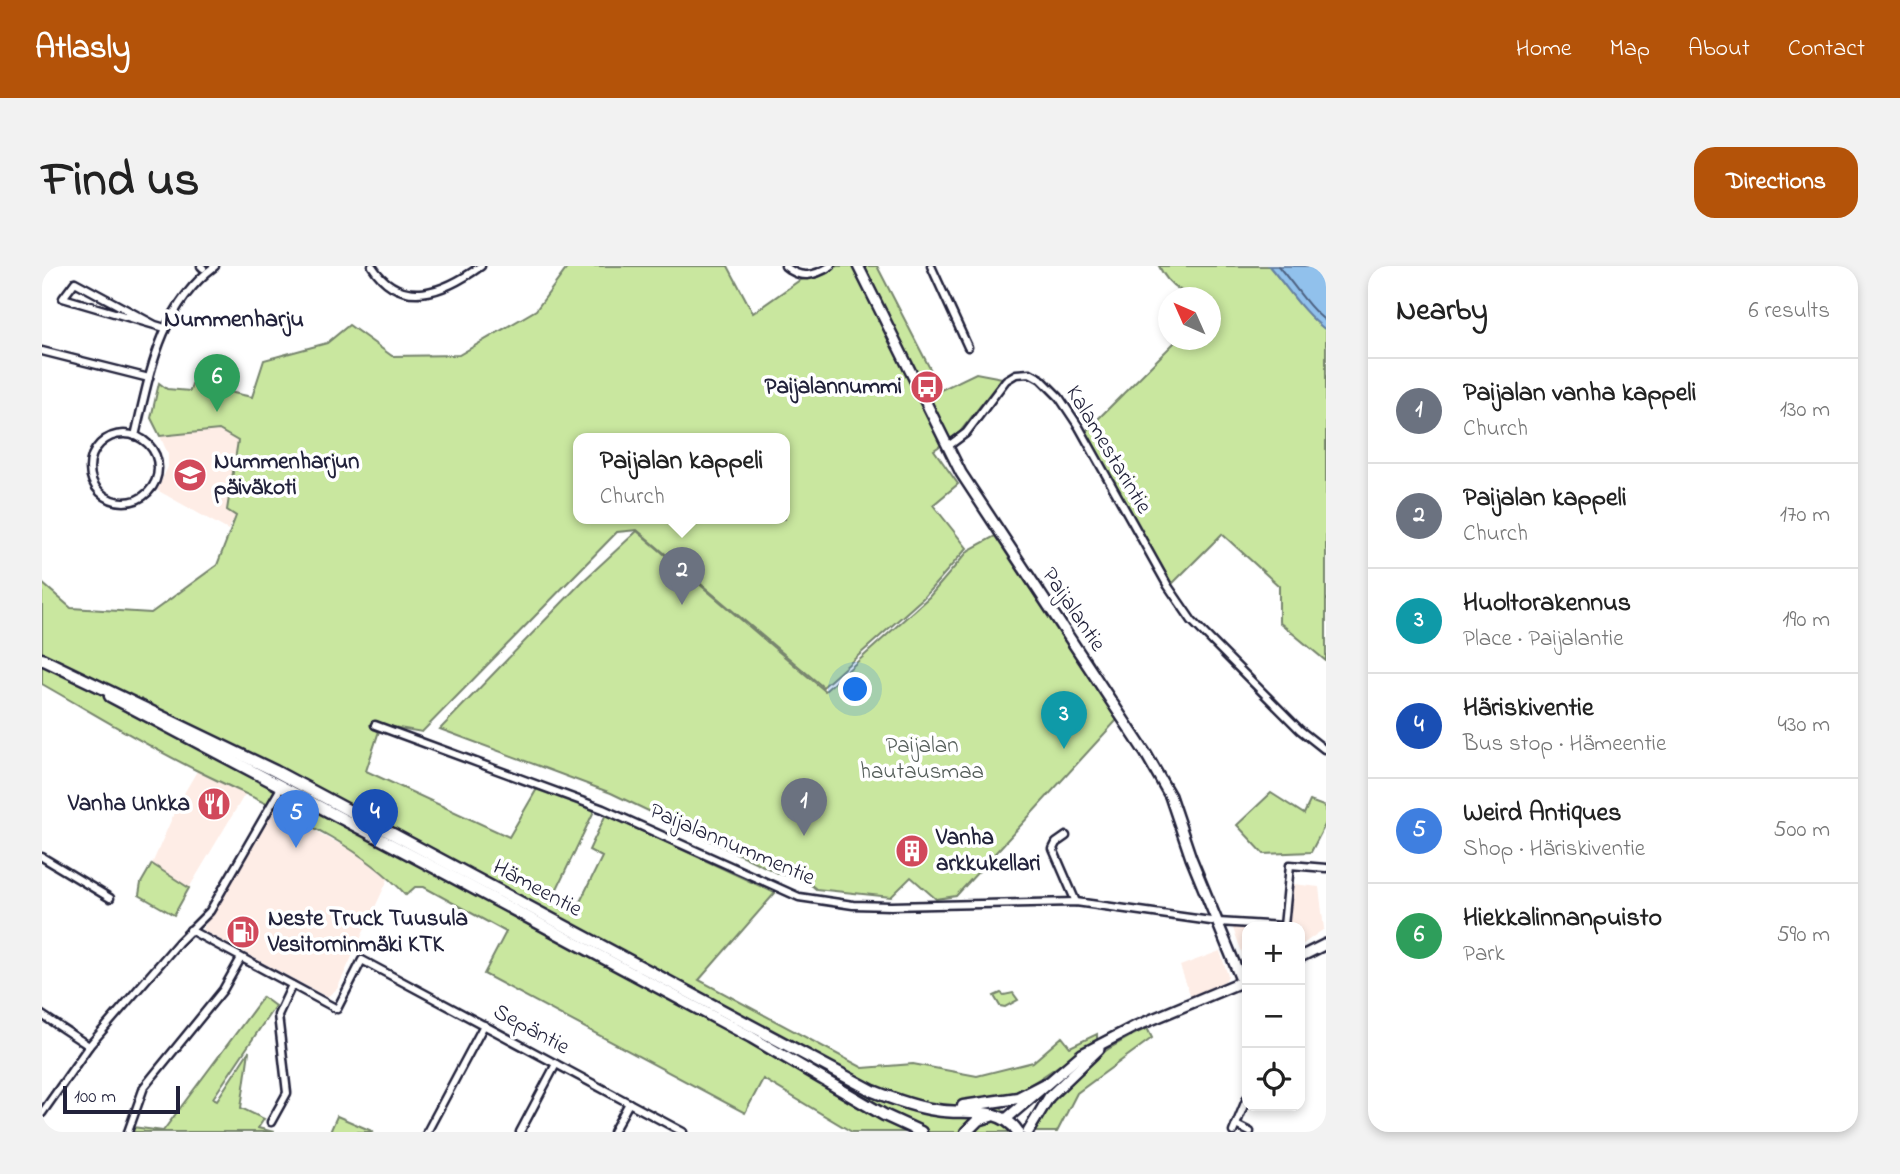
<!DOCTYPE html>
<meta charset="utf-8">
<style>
body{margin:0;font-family:"Indie Flower",sans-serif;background:#f2f2f2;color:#222}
.controls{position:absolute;right:21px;bottom:21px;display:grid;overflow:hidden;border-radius:14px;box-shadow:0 4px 10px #0003}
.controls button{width:63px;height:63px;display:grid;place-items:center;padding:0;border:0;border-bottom:2px solid #e0e0e0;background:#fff;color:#222;font:35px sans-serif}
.compass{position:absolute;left:1116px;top:21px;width:63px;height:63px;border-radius:50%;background:#fff;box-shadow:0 4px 10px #0003;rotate:315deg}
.scale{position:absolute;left:21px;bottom:18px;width:117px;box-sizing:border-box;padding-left:7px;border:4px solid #22223b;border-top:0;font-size:19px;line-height:24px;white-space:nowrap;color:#22223b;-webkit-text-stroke:5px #fff;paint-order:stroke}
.you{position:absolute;left:814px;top:424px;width:24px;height:24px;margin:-18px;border:5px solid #fff;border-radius:50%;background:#1a73e8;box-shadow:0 0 0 10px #1a73e833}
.badge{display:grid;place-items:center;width:46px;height:46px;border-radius:50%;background:#b45309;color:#fff;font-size:23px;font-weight:700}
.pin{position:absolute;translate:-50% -58px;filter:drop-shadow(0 2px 4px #0008)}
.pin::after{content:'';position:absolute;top:37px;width:24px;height:21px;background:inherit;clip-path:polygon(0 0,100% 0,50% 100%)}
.popup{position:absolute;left:531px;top:167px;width:217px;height:91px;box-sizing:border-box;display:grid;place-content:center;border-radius:14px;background:#fff;filter:drop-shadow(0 2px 5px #0005);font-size:23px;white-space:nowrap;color:#767676}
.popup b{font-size:26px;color:#222}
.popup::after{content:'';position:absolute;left:50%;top:100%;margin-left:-14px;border:14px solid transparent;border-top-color:#fff}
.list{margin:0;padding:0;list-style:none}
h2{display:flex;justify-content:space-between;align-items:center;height:91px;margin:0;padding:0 28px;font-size:30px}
h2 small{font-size:23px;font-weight:400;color:#767676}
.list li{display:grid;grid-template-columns:46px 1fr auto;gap:21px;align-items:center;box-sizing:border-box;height:105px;padding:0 28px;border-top:2px solid #e0e0e0}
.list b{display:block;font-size:26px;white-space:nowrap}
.list p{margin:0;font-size:23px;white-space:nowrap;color:#767676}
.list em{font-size:23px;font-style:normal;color:#767676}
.icon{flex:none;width:38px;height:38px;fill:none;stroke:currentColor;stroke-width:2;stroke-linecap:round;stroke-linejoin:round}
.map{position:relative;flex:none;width:1284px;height:866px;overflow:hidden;border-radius:21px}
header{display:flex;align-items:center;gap:42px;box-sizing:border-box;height:98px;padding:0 35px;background:#b45309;color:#fff}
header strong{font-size:33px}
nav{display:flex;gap:38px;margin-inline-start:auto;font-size:24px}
.intro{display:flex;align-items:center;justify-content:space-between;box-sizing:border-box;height:168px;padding:0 42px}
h1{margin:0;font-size:49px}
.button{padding:18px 32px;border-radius:21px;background:#b45309;color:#fff;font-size:24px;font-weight:700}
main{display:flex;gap:42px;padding:0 42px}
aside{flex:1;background:#fff;border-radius:21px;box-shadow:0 4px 10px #0003}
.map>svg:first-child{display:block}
.built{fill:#feede6}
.green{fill:#c9e79f;stroke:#76846d;stroke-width:2;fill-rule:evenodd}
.water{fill:#91c1ec;stroke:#6581a5;stroke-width:2}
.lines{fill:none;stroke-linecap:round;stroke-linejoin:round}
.shore{stroke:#4e6282;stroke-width:2}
.street-casing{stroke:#22223b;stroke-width:11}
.secondary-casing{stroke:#22223b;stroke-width:14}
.primary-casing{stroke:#22223b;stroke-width:15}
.street{stroke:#fff;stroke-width:6}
.secondary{stroke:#fff;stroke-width:9}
.primary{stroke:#fff;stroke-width:10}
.labels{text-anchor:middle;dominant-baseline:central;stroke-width:7;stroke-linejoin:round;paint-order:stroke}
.poi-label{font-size:23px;font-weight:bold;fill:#22223b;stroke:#fff;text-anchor:start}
.street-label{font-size:23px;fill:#22223b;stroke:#fff}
.park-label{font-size:23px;fill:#545d59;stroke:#fff}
.neighbourhood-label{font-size:24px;font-weight:bold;fill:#22223b;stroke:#fff}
</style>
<header>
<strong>Atlasly</strong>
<nav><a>Home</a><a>Map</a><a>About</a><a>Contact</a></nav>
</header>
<div class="intro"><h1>Find us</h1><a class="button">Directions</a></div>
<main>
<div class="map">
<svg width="1284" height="866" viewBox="0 0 1284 866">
<rect width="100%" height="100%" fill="#fff"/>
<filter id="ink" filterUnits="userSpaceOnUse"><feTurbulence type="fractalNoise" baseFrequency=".0143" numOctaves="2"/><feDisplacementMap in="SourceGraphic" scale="14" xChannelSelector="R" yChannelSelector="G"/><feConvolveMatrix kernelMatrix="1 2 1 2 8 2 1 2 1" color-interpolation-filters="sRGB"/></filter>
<g filter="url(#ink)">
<g class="built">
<polygon points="177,164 196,175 185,243 194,250 186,264 115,224 126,201 126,188 118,170"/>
<polygon points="155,505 203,528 147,622 110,598 137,536"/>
<polygon points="232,543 319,589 347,611 295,723 285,731 160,664"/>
<polygon points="1251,618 1277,621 1282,663 1258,680 1258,661 1245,661"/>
<polygon points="1190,660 1205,661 1205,699"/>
<polygon points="1178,685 1186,710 1183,715 1149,731 1138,700"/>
</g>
<g class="green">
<path d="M523,0H686L711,47L758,14L778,10L794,0H835L899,124L934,107L960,112L917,167L892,184L916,218L891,239L925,282L881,332L781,421L595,264L575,266L380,466L339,459L324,505L467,571L496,521L553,543L512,629L535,642L560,591L547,584L564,548L733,627L657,714L821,802L871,798L935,810L991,796L1020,771L1028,781L1055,768V775C1020,794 993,822 954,834L977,866H810L721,813L703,847L442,708L464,666L382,621H373L364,629C311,571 223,539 154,504C101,478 51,447 0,418V317L29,342L109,347L175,299L194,250L185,244L196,175L177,164L118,170L109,152L117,117L125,123L148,125L150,118L210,131L222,94L285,77L307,59L350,90L417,89L494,44L525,2ZM537,173H743V253H537Z"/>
<path d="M1117,0H1227C1246,22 1261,47 1284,64V395L1237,356V320L1180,268L1128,320L1061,196L1042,167L1135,74H1168V32C1146,31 1127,22 1117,0Z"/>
<polygon points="595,265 783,425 887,331 927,284 953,270 1075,454 914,630 894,633 869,611 849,631 774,623 762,613 738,608 569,527 398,463 540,316"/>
<polygon points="1229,527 1262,548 1268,535 1284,541 1284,557 1269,586 1222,588 1195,559"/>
<polygon points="110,598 147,622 132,649 97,629 99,617"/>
<polygon points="959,727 962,729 971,727 976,734 963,741 958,740 952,730"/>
<polygon points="221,731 233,740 171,832 175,834 207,785 199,842 222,853 216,862 232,866 91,866 90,861 121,865"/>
<path d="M1105,762L1110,772L1035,827L1015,866H991C1009,817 1060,783 1105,762Z"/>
<polygon points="295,850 332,866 288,866"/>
</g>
<path class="water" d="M1227,0H1284V64C1261,47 1246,22 1227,0Z"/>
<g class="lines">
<path class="shore" d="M1236,0C1252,18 1266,42 1284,55"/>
<defs>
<g id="street">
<polyline points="159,0 161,2"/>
<path d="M330,0C359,45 403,26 439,0"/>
<path d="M743,0C759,14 772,10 789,0"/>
<polyline points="889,0 926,81"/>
<polyline points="113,59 33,16 21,32 123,62"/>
<polyline points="0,85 107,112"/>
<circle cx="82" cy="202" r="34"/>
<path d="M93,170C108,107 118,41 173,0"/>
<polyline points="905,181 924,167 964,114 974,108 988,107 999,113 1017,131 1037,161 1126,320 1150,355 1258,464 1282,483"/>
<polyline points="333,459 561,543 757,631 811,639 849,640 1034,636 1176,656 1242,660 1248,599 1284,602"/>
<polyline points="1024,570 1014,577 1011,583 1034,636"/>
<polyline points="0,591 68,632"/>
<polyline points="148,664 295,743 320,694 641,866"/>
<polyline points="0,749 47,780"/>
<polyline points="0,847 47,780 136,677 168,645 240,520"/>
<polyline points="229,856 245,827 236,749 250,719"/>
<polyline points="1194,859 1208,866"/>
<polyline points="86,866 102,821 181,724 199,692"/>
<polyline points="385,866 442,759"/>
<polyline points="478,866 514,798"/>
<polyline points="571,866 587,837"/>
<polyline points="1191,866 1205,832"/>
</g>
<g id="secondary">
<polyline points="816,0 919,207 1104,488 1128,530 1149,592 1200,716"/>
<polyline points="1258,691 1284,678"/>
<polyline points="964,853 1040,788 1092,761 1204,714"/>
<polyline points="986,866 1007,831 1057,783"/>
</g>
<g id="primary">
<path d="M0,393L233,505L831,825C851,833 873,841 894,844C922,849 959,839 976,866"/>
<polyline points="68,430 405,608 709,771 842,849 879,866"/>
<polyline points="921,840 976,832 1003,818"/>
<polyline points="924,866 936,854 949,850"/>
</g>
</defs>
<use href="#street" class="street-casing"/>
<use href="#secondary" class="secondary-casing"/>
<use href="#primary" class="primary-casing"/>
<use href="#street" class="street"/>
<use href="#secondary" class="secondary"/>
<use href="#primary" class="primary"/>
</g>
</g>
<defs>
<symbol id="bus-disc" viewBox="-11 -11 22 22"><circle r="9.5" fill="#d1495b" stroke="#fff"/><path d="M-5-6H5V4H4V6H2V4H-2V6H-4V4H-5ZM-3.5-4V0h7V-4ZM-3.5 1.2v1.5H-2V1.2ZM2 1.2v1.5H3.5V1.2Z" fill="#fff"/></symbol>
<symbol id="school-disc" viewBox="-11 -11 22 22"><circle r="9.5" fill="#d1495b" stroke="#fff"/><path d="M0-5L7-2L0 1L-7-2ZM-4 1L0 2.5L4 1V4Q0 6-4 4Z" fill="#fff"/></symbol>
<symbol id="restaurant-disc" viewBox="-11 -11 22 22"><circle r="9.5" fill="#d1495b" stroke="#fff"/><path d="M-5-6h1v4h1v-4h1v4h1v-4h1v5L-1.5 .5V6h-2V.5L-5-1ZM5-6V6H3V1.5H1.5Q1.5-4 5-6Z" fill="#fff"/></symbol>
<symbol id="building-disc" viewBox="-11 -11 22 22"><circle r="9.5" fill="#d1495b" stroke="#fff"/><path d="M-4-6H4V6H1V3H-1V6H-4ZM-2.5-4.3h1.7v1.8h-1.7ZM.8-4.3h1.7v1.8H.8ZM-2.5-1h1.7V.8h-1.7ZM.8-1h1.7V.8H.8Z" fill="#fff"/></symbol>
<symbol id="fuel-disc" viewBox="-11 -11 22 22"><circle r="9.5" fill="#d1495b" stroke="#fff"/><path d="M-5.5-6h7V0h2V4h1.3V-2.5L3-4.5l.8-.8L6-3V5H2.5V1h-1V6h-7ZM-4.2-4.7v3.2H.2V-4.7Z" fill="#fff"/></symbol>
</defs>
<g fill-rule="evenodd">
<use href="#bus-disc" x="866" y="102" width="38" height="38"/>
<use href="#school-disc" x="129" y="190" width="38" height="38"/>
<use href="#restaurant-disc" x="153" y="519" width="38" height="38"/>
<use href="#building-disc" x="851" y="566" width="38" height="38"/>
<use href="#fuel-disc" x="182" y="647" width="38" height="38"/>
</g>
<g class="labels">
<g class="poi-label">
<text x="860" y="121" text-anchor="end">Paijalannummi</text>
<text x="172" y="196">Nummenharjun<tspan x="172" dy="26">päiväkoti</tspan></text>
<text x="148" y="538" text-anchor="end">Vanha Unkka</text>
<text x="894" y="572">Vanha<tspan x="894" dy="26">arkkukellari</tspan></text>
<text x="226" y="653">Neste Truck Tuusula<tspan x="226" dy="26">Vesitorninmäki KTK</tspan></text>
</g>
<g class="street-label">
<text transform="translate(1066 184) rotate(59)">Kalamestarintie</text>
<text transform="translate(1031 344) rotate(56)">Paijalantie</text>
<text transform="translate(690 579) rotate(23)">Paijalannummentie</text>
<text transform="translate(495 623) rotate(28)">Hämeentie</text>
<text transform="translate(489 764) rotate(28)">Sepäntie</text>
</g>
<g class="park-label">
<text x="880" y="480">Paijalan<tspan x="880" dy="26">hautausmaa</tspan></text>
</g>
<g class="neighbourhood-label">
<text x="192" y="54">Nummenharju</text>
</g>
</g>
</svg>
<div class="controls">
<button>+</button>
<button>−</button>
<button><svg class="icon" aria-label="locate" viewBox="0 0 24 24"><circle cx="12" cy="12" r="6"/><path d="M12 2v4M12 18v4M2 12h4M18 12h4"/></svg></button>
</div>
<svg class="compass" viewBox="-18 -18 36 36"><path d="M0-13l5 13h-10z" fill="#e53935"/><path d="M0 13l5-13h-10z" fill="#767676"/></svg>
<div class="scale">100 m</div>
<div class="you"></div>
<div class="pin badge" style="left:762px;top:570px;background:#6b7280">1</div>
<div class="pin badge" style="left:640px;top:339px;background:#6b7280">2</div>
<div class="popup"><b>Paijalan kappeli</b>Church</div>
<div class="pin badge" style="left:1022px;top:483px;background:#0f9aa8">3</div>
<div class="pin badge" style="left:333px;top:581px;background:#1a4fb4">4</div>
<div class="pin badge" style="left:254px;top:582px;background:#3f7fe0">5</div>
<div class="pin badge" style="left:175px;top:146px;background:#2e9e5b">6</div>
</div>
<aside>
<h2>Nearby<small>6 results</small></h2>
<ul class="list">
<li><span class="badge" style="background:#6b7280">1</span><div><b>Paijalan vanha kappeli</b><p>Church</p></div><em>130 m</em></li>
<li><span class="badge" style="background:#6b7280">2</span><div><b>Paijalan kappeli</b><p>Church</p></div><em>170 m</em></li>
<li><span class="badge" style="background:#0f9aa8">3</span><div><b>Huoltorakennus</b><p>Place · Paijalantie</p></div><em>190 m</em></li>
<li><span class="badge" style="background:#1a4fb4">4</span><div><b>Häriskiventie</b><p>Bus stop · Hämeentie</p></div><em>430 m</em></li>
<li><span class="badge" style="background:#3f7fe0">5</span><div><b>Weird Antiques</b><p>Shop · Häriskiventie</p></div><em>500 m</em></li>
<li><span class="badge" style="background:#2e9e5b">6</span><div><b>Hiekkalinnanpuisto</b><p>Park</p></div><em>590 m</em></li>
</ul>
</aside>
</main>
